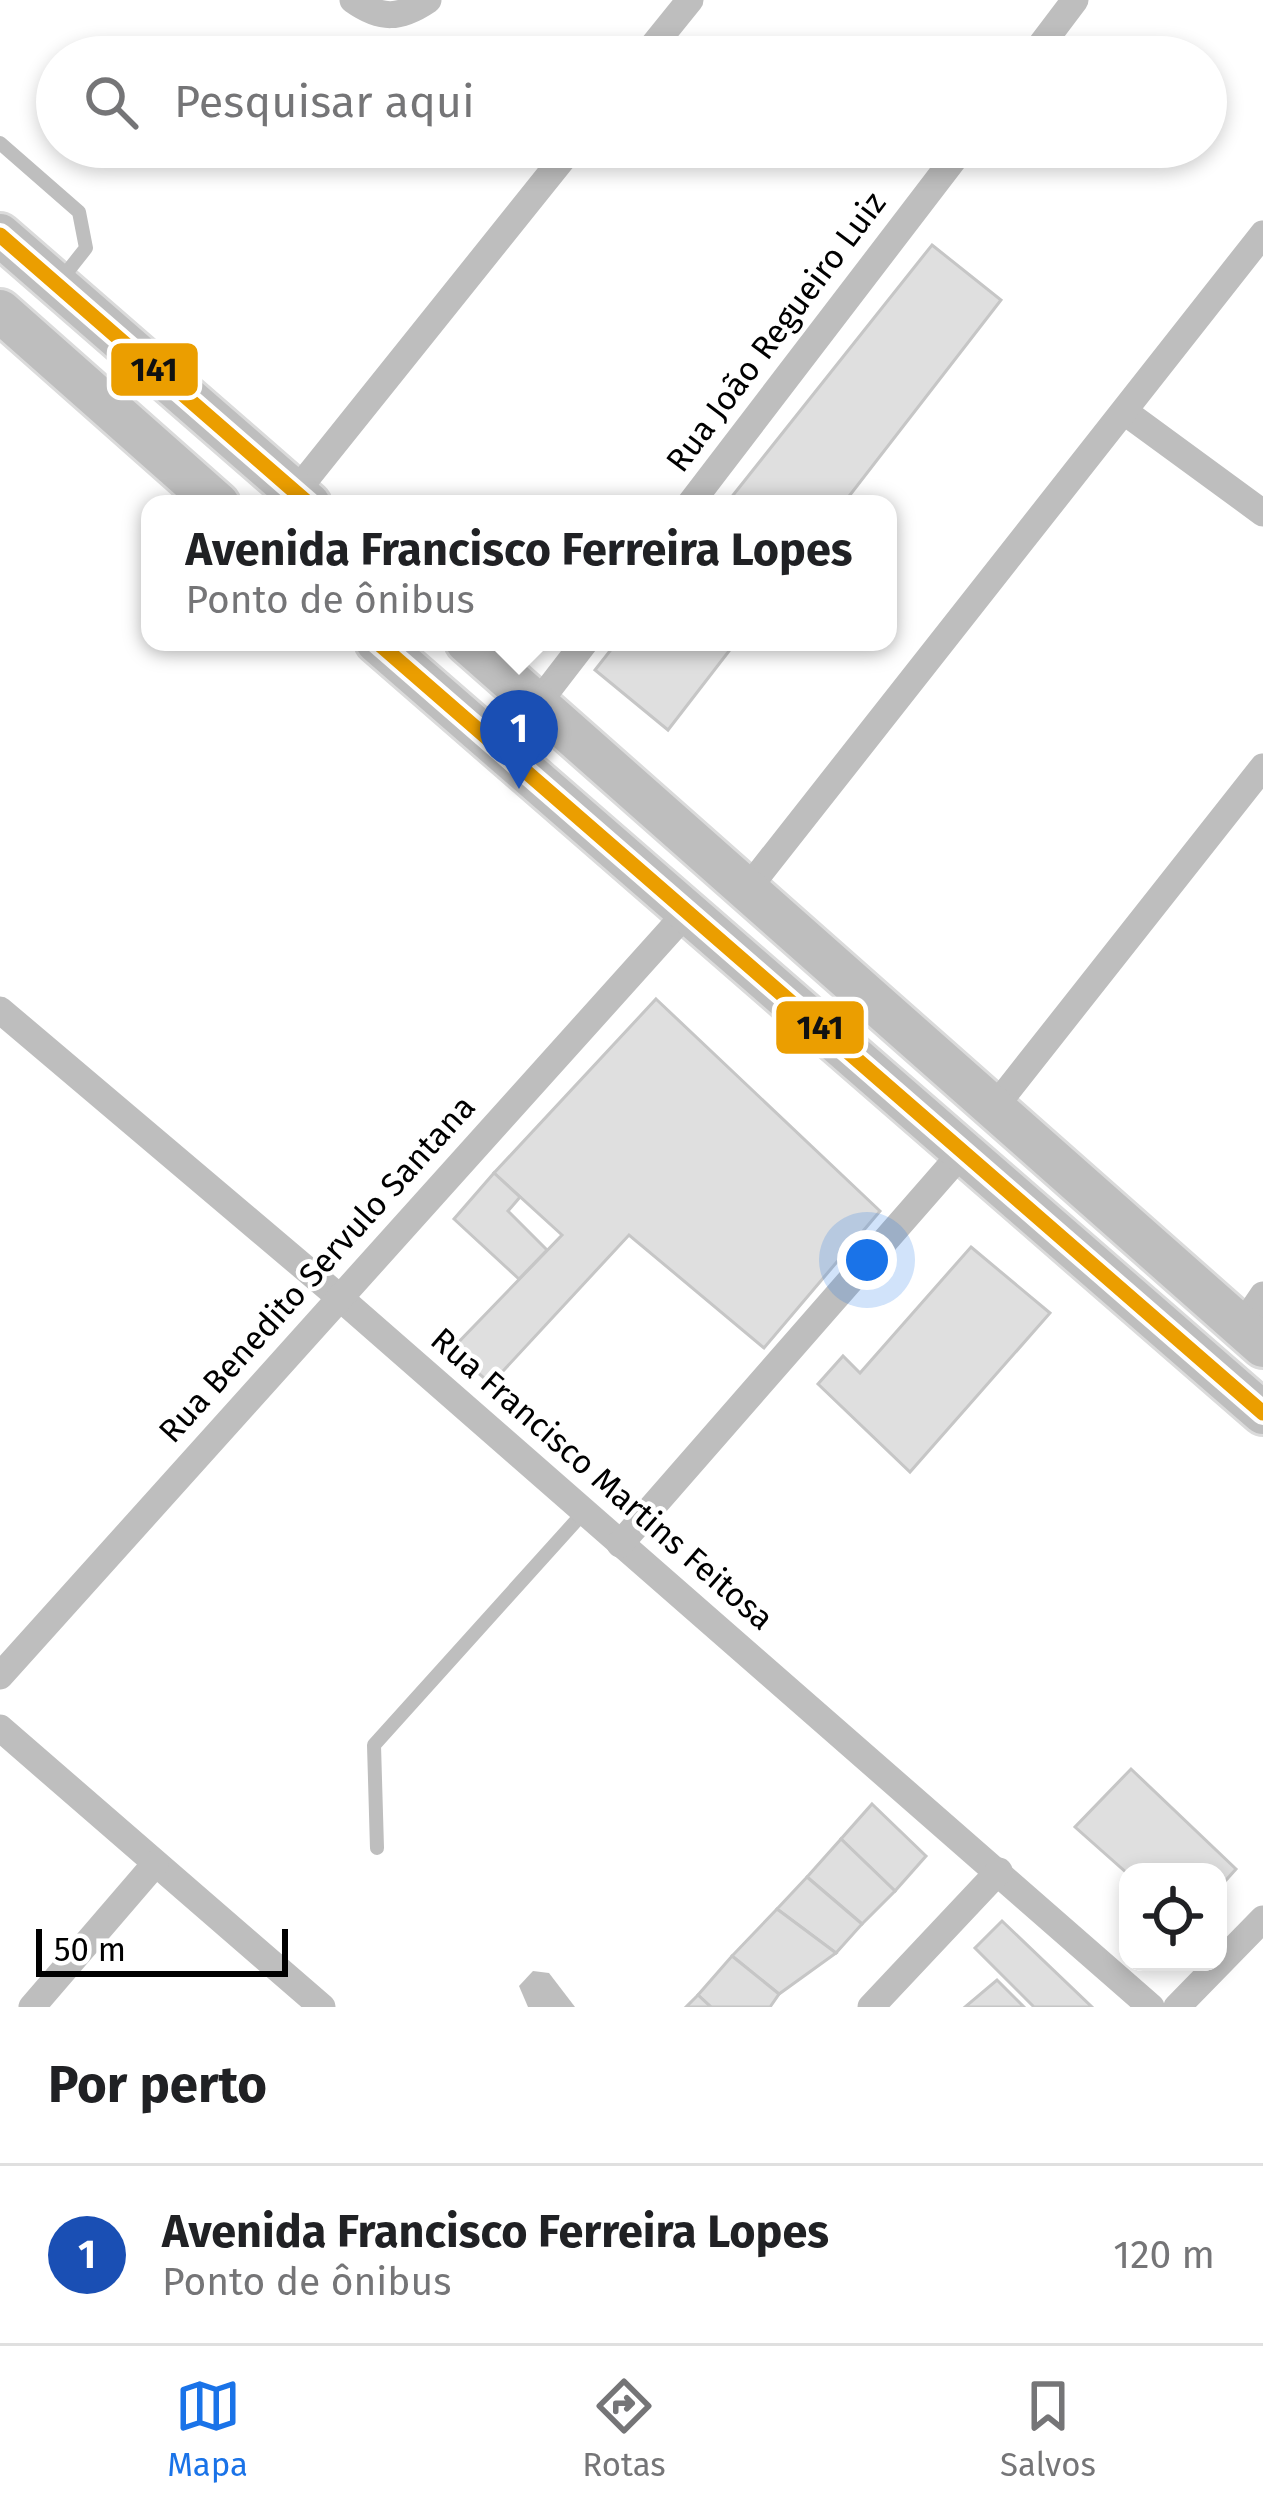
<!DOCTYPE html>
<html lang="pt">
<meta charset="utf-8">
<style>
body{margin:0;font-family:"Fira Sans",sans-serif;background:#f2f2f2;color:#202124}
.controls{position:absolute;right:36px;bottom:36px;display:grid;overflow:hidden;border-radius:24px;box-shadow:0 6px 18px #0003}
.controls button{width:108px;height:108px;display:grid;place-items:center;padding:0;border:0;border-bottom:3px solid #e0e0e0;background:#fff;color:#202124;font:60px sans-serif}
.scale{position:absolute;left:36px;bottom:30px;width:252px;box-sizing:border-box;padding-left:12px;border:6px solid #000;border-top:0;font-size:33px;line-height:42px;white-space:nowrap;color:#000;-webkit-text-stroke:9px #fff;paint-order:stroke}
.you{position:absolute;left:867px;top:1260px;width:42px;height:42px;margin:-30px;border:9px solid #fff;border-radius:50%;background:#1a73e8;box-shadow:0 0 0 18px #1a73e833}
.badge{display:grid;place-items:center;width:78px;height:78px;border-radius:50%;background:#1a73e8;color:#fff;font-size:39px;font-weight:700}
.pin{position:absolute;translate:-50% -99px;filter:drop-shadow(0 3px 6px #0008)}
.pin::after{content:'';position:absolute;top:63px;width:42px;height:36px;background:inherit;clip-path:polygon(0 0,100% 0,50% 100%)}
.popup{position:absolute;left:141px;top:495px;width:756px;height:156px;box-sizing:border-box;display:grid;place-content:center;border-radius:24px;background:#fff;filter:drop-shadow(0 3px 9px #0005);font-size:39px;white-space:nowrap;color:#757577}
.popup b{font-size:45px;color:#202124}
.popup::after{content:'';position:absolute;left:50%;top:100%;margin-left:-24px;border:24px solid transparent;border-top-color:#fff}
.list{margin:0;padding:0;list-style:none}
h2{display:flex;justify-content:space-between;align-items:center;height:156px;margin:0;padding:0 48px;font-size:51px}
h2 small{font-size:39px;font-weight:400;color:#757577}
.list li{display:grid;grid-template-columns:78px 1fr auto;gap:36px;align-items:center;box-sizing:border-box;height:180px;padding:0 48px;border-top:3px solid #e0e0e0}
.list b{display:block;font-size:45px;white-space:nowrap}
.list p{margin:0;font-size:39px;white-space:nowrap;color:#757577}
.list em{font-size:39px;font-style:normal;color:#757577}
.icon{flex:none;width:66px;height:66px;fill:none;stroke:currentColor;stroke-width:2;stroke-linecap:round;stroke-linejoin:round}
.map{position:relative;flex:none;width:1263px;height:2007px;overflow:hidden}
.search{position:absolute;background:#fff;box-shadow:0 6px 18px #0003;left:36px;right:36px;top:36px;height:132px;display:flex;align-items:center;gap:30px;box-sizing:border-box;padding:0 42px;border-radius:66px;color:#757577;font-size:45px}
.sheet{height:336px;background:#fff}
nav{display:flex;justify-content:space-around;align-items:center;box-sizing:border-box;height:168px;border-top:3px solid #e0e0e0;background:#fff;font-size:33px;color:#757577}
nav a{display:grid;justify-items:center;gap:6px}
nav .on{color:#1a73e8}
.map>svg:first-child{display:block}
.water{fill:#bebebe}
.building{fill:#dfdfdf;stroke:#c6c6c6;stroke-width:3}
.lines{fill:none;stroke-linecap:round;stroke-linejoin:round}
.primary-casing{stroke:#dbdbdb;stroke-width:48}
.lane{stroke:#bebebe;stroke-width:14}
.street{stroke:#bebebe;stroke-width:27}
.primary{stroke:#bebebe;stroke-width:42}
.bus-1-casing{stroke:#fff;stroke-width:24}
.bus-1{stroke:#eb9e00;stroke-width:15}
.labels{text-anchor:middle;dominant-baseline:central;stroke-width:9;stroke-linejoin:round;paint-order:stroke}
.street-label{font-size:33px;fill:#000;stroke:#fff}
.line-badge{stroke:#fff;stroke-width:4.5}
.pale-badge-label{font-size:33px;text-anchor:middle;font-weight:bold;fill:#111}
</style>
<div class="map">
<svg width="1263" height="2007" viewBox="0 0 1263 2007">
<rect width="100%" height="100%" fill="#fff"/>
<polygon class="water" points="533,1971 549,1973 575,2007 528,2007 519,1986"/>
<g class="building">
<polygon points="932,245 1001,300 843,504 726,504"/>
<polygon points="617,642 736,642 668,730 595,670"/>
<polygon points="656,999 880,1211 764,1348 629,1235 491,1384 451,1350 562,1235 494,1173"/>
<polygon points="494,1173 520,1197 508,1211 547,1250 519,1279 454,1219"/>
<polygon points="971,1247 1050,1313 910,1472 818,1384 843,1356 860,1373"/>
<polygon points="1131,1769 1236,1869 1218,1889 1218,1872 1128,1874 1075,1827"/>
<polygon points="872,1804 926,1856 895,1891 841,1839"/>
<polygon points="841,1839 895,1891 862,1924 807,1877"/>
<polygon points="807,1877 862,1924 836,1953 777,1909"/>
<polygon points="777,1909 836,1953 779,1994 732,1956"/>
<polygon points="1002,1921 1092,2007 1034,2007 975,1948"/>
<polygon points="732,1956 779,1994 770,2007 711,2007 698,1995"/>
<polygon points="997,1980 1024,2007 965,2007"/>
<polygon points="698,1995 711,2007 686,2007"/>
</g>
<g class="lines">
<defs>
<g id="primary">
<polyline points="0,235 309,504"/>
<polyline points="0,311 218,504"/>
<polyline points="377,642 1263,1413"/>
<polyline points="467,642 1263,1346"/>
</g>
</defs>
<use href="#primary" class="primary-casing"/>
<g class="lane">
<polyline points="0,143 79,212 86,248 60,281"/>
<polyline points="377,1848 374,1745 584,1512"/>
</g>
<g class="street">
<path d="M353,0C381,20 400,19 428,0"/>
<polyline points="644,57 690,0"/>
<polyline points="1032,57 1075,0"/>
<polyline points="1125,412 1263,513"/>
<polyline points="286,504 572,147"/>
<polyline points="690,504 963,147"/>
<polyline points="538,703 585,642"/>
<polyline points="749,887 1263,234"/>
<polyline points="0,1010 339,1297 1151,2007"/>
<polyline points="993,1109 1263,767"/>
<polyline points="1242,1326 1263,1295"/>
<polyline points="620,1544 961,1154"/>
<polyline points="0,1676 688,911"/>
<polyline points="0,1728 322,2007"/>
<polyline points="32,2007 155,1864"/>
<polyline points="871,2007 999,1871"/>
<polyline points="1177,2007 1263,1919"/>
</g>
<use href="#primary" class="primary"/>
<defs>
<g id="bus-1">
<polyline points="0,235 309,504"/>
<polyline points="377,642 1263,1413"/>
</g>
</defs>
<use href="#bus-1" class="bus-1-casing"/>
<use href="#bus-1" class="bus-1"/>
</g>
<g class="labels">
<g class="street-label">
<text transform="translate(776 332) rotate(-53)">Rua João Regueiro Luiz</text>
<text transform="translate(317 1269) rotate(-48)">Rua Benedito Servulo Santana</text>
<text transform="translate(602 1479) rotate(41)">Rua Francisco Martins Feitosa</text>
</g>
</g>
<g class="line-badge">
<rect x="109" y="341" width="91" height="57" rx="12" fill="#eb9e00"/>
<rect x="774" y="999" width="92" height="57" rx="12" fill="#eb9e00"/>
</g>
<g class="pale-badge-label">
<text x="154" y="381">141</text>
<text x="820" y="1039">141</text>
</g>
</svg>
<div class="controls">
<button><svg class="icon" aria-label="locate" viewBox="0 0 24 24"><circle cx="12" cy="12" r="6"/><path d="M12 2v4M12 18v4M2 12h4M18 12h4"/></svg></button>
</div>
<div class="scale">50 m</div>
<div class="you"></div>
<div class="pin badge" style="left:519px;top:789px;background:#1a4fb4">1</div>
<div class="popup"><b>Avenida Francisco Ferreira Lopes</b>Ponto de ônibus</div>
<div class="search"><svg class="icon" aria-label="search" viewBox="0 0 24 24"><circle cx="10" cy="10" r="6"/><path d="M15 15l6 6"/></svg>Pesquisar aqui</div>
</div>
<section class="sheet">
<h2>Por perto<small></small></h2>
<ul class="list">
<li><span class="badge" style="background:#1a4fb4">1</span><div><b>Avenida Francisco Ferreira Lopes</b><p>Ponto de ônibus</p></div><em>120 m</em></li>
</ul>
</section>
<nav>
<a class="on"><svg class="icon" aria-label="map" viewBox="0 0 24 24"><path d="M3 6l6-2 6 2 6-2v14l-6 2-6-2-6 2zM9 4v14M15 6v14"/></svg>Mapa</a>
<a><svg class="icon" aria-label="directions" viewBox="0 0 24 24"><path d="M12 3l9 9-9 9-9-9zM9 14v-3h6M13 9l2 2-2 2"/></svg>Rotas</a>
<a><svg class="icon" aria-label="saved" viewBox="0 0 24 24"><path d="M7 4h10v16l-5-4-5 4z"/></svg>Salvos</a>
</nav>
